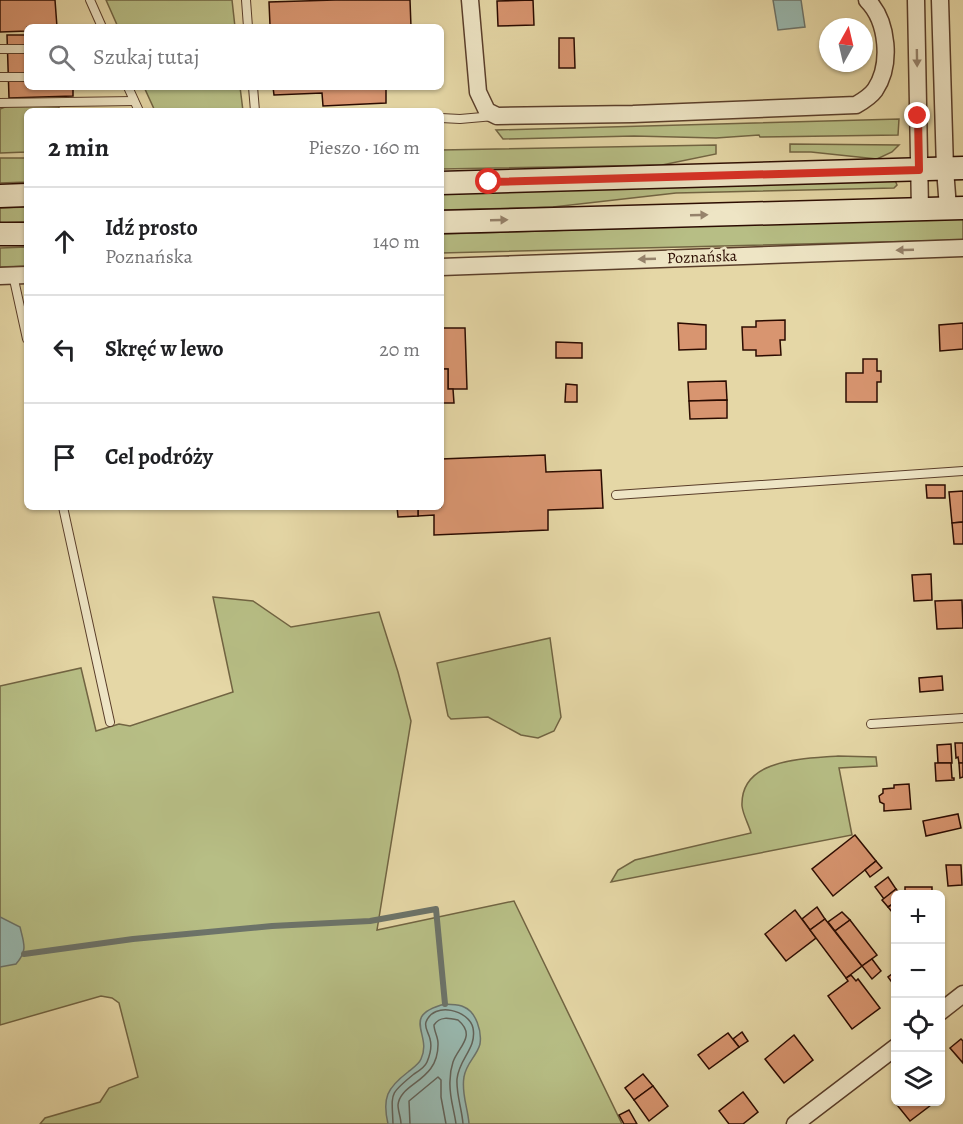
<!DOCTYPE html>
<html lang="pl">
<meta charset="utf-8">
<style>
body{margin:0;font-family:Alegreya,serif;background:#f2f2f2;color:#202124}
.controls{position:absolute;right:18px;bottom:18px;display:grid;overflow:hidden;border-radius:9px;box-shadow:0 2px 4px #0004}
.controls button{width:54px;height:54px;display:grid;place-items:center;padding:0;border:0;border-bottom:2px solid #e0e0e0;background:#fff;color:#202124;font:30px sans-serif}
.compass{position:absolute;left:819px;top:18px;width:54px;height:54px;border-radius:50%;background:#fff;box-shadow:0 2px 4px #0004;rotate:8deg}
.stop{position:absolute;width:18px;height:18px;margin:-14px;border:4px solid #d93025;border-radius:50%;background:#fff}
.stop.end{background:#d93025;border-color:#fff;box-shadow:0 2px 6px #0008}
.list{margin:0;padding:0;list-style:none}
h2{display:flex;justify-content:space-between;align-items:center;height:78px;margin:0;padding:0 24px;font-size:26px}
h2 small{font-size:20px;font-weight:400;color:#757577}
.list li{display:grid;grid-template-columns:39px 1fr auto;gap:18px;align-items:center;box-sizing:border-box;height:108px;padding:0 24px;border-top:2px solid #e0e0e0}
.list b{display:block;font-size:22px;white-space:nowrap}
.list p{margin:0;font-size:20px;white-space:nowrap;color:#757577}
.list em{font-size:20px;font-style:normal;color:#757577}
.icon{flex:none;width:33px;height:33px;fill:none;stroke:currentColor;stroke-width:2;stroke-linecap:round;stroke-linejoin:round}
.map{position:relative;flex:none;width:963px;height:1124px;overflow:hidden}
.search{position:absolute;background:#fff;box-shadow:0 2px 4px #0004;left:24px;top:24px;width:420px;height:66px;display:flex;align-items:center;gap:15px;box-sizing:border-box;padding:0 21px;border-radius:9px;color:#757577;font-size:22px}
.panel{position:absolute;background:#fff;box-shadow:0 2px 4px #0004;left:24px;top:108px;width:420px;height:402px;border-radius:9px}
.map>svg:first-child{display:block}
.green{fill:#b7be85;stroke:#716442;stroke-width:1.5}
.water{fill:#98b8af;stroke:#6c7369;stroke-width:1.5}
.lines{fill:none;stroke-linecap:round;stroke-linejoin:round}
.shore{stroke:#626258;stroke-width:1.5}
.stream{stroke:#6c7369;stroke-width:6}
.building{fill:#d89570;stroke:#2b0b00;stroke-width:1.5}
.service-casing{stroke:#5a3e2a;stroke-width:10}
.minor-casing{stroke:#5a3e2a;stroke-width:19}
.secondary-casing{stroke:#2b0b00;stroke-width:25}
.service{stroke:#eee5c5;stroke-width:8}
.minor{stroke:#eee5c5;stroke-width:16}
.secondary{stroke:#eee5c5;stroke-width:22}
.oneway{fill:#96836c}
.route{stroke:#d93025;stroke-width:8}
.labels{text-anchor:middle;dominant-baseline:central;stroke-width:5;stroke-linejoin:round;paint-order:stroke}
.street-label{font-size:16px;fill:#2b0b00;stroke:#eee5c5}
</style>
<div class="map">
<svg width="963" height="1124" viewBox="0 0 963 1124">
<rect width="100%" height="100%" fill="#e5d7a6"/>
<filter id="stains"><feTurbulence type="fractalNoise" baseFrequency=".00333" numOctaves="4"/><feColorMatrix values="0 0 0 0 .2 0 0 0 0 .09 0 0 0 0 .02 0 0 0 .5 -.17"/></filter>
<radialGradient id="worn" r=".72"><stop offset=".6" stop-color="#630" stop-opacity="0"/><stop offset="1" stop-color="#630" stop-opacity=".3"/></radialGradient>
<g class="green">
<polygon points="106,0 232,0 235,27 118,27"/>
<polygon points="144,87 240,87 243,111 155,111"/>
<polygon points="10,105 59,107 59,111 27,111 27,152 0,153 0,109"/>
<polygon points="899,119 898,135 760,137 759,135 716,138 634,136 503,139 496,130"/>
<polygon points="790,144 899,145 892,152 877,159 811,152 790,152"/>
<polygon points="716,145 716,154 662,165 441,169 441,150"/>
<polygon points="0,158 27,158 27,182 0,183"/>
<polygon points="895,180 897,185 894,188 676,193 553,207 441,210 441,194"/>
<polygon points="27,207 27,222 0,223 0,208"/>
<polygon points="963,218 963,240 441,253 441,234"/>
<polygon points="27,247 27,266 0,267 0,248"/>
<polygon points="213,597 253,601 291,627 379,612 398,672 411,721 377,930 514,901 622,1124 40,1124 45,1118 100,1102 109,1088 138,1077 119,1003 112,998 101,996 0,1025 0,686 81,668 96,731 119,724 130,726 233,692"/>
<polygon points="550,638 561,717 554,731 538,738 521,735 488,717 451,719 448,716 437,663"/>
<path d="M838,756L876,757L877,766L839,768L852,835L611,882L618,870L635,860L751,833C749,825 743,815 742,806C740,758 804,759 838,756Z"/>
</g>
<g class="water">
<polygon points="773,0 801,0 805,27 778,30"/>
<path d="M0,917L20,927C24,944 28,950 16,964L0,967Z"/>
<path d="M445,1004C450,1005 458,1004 464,1007C476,1012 482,1031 480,1044C477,1056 466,1063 464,1077C461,1093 468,1108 469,1124H388C382,1098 387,1088 408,1072C413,1068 419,1064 421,1059C433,1034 399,1016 445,1004Z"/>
</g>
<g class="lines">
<g class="shore">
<path d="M393,1124C392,1093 388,1095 414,1074C419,1071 425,1067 427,1062C430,1055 432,1046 430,1039C429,1033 424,1028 426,1022C434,1001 469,1010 473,1028C477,1049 459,1058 457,1079C456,1094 462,1109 463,1124"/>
<path d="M401,1124C401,1118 398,1111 398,1105C400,1082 439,1082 438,1043C438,1037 434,1031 434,1025C440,1016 449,1018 458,1020C477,1036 458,1047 453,1062C451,1068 450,1075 450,1081C449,1096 454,1109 456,1124"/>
<polyline points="410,1124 409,1101 438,1077 441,1080 441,1097 446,1124"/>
</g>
<polyline class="stream" points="24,954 133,939 272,926 370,921 436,909 445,1004"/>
</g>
<g class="building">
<polygon points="0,0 55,0 57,27 27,27 27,31 0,32"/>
<polygon points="335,0 410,0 411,27 259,27 259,25 270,25 269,2"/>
<polygon points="533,0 534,25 498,26 497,1"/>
<polygon points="7,35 27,35 27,87 73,87 73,96 9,98"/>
<polygon points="559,38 574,38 575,68 559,68"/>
<polygon points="273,87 386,87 386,103 323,106 322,93 274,95"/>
<polygon points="785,320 785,340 780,340 781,355 756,356 756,350 743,350 742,327 756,327 756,321"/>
<polygon points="678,323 706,325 706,349 679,350"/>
<polygon points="963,323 963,349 940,351 939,325"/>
<polygon points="441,328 465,328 467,389 448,389 448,369 441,369"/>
<polygon points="556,342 582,343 582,358 556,358"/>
<polygon points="863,359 877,359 877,371 881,371 881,382 877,382 877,402 846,402 846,373 863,373"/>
<polygon points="441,369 448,369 448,389 453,389 454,403 441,403"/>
<polygon points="726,381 727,400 689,401 688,382"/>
<polygon points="566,384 577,385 577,402 565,402"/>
<polygon points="727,400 727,418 690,419 689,401"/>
<polygon points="545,455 546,472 601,470 603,508 548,510 548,530 434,535 434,515 418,516 418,507 441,507 441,459"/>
<polygon points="926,485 945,485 945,498 927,498"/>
<polygon points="963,491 963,522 952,523 949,492"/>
<polygon points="397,507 418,507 418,516 398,517"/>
<polygon points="963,522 963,544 954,544 952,523"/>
<polygon points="931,574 932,600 914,601 912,575"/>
<polygon points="962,600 963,628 937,629 935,601"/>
<polygon points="942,676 943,690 920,692 919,678"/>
<polygon points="955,743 963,743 963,763 959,763 958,757 956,758"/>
<polygon points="951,744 952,763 938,763 937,745"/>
<polygon points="935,763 951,763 952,778 954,778 954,780 936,781"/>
<polygon points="959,763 963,763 963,777 960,778"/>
<polygon points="909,784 911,809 884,811 884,804 880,802 879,796 883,793 883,789 894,788 894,785"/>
<polygon points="958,814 961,828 926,836 923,821"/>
<polygon points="855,835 876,861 833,896 812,869"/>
<polygon points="876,861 882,868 870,877 865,870"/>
<polygon points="946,865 961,865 962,885 948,886"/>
<polygon points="888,877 896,889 884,899 875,887"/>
<rect x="905" y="887" width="27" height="7"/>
<polygon points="896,889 900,894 896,894 896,902 888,907 882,900"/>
<polygon points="896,902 896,917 888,907"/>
<polygon points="817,907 825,919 810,930 802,919"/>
<polygon points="795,910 816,938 786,961 765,934"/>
<polygon points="842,912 850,920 835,931 828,922"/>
<polygon points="825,919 862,966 846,978 810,930"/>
<polygon points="850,920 877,955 862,966 835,931"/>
<polygon points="872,959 881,971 872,979 862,966"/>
<polygon points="896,971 896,988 888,977"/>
<polygon points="851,975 856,981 858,979 880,1008 852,1029 828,996 848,981 846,978"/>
<polygon points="742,1032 748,1041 739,1047 733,1039"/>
<polygon points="728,1033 739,1047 709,1069 698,1055"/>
<polygon points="794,1035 813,1060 784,1083 765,1059"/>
<polygon points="961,1039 963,1041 963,1063 950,1048"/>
<polygon points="643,1074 653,1086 634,1100 625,1088"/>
<polygon points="653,1086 668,1106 649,1121 634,1100"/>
<polygon points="743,1092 758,1112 743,1124 729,1124 719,1111"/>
<polygon points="896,1098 896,1102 935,1102 910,1121 893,1100"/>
<polygon points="629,1110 637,1124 624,1124 619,1115"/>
</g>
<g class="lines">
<defs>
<g id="service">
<polyline points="90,0 102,27"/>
<polyline points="246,0 248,27"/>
<polyline points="0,49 27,49"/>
<polyline points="0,77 27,77"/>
<polyline points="128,87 139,111"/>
<polyline points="253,87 255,111"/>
<polyline points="0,103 134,101"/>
<polyline points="441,118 460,119 494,116"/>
<polyline points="13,275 27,339"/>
<polyline points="616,495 963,471"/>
<polyline points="63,507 110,722"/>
<polyline points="871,724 963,718"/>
</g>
<g id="minor">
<path d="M470,0L478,92L487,111L497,116L633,114L856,105C863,101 870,97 875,90C892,65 888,21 867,0"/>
<polyline points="916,0 920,209"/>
<polyline points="940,0 945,169 948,208"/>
<polyline points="441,267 963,248"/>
<polyline points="0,276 27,275"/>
<polyline points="940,1012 963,994"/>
<polyline points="795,1124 896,1047"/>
</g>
<g id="secondary">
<polyline points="441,183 963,168"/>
<polyline points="0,196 27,195"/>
<polyline points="441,222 963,208"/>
<polyline points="0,234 27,234"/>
</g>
</defs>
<use href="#service" class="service-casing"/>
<use href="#minor" class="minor-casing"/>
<use href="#secondary" class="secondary-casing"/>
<use href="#service" class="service"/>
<use href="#minor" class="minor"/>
<use href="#secondary" class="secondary"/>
</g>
<defs><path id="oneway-solid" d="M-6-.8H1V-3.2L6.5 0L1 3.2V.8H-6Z" transform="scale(1.5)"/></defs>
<g class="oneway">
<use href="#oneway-solid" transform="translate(917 58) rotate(89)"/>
<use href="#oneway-solid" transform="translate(699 215) rotate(-2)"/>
<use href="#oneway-solid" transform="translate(499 220) rotate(-2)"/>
<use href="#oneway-solid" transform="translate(905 250) rotate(178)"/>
<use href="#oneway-solid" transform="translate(647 259) rotate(178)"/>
</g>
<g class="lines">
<polyline class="route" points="489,182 919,170 918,116"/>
</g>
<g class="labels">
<g class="street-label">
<text transform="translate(702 257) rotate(-2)">Poznańska</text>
</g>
</g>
<rect width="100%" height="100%" filter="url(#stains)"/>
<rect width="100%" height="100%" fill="url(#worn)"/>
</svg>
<div class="controls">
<button>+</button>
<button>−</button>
<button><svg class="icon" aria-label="locate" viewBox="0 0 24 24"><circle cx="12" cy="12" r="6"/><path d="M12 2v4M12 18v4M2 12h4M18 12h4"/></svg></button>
<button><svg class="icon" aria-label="layers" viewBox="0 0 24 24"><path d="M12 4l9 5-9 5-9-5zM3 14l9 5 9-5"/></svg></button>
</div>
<svg class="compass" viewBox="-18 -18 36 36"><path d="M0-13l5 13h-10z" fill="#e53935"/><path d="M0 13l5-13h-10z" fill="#757577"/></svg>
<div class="stop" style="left:489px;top:182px"></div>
<div class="stop end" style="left:918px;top:116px"></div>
<div class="search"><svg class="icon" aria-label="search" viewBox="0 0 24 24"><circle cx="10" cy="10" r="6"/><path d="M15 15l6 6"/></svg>Szukaj tutaj</div>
<section class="panel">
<h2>2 min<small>Pieszo · 160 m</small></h2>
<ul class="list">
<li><svg class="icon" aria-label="ahead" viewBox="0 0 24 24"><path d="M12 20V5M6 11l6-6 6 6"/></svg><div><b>Idź prosto</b><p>Poznańska</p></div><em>140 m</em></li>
<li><svg class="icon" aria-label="left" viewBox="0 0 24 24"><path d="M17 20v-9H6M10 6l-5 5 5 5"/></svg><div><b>Skręć w lewo</b></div><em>20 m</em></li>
<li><svg class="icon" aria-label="arrive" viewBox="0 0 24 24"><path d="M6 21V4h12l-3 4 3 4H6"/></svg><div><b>Cel podróży</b></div></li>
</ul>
</section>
</div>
